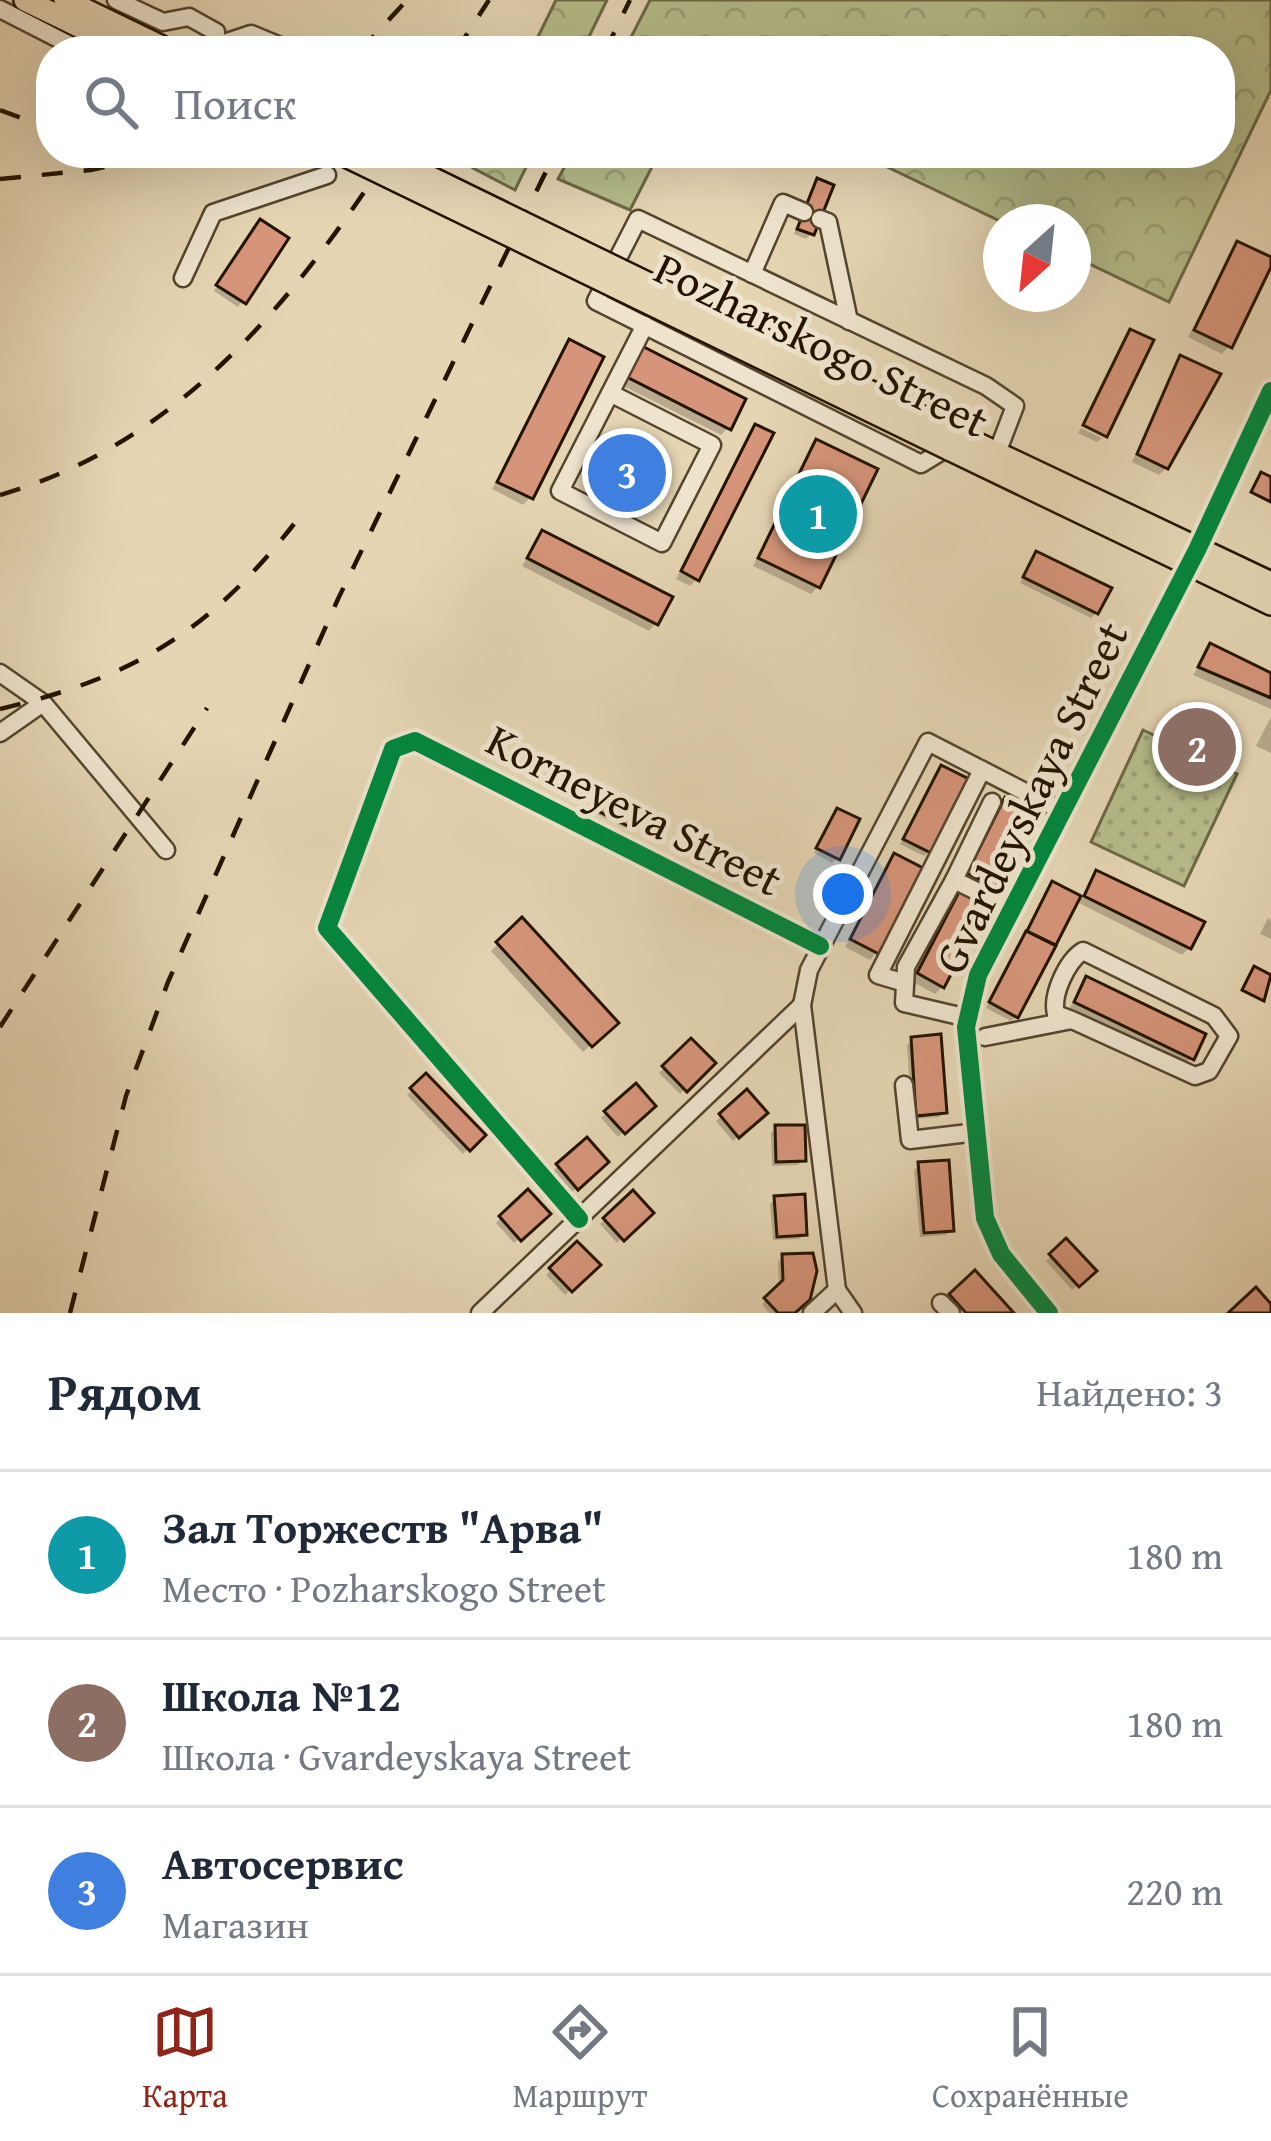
<!DOCTYPE html>
<html lang="ru">
<meta charset="utf-8">
<style>
body{margin:0;font-family:"Gentium Book Plus",serif;background:#f6f6f7;color:#1f2937}
.compass{position:absolute;left:983px;top:204px;width:108px;height:108px;border-radius:50%;background:#fff;box-shadow:0 12px 48px #0002;rotate:207deg}
.you{position:absolute;left:843px;top:894px;width:42px;height:42px;margin:-30px;border:9px solid #fff;border-radius:50%;background:#1a73e8;box-shadow:0 0 0 18px #1a73e833}
.badge{display:grid;place-items:center;width:78px;height:78px;border-radius:50%;background:#8f2418;color:#fff;font-size:39px;font-weight:700}
.pin{position:absolute;translate:-50% -50%;border:6px solid #fff;box-shadow:0 3px 12px #0006}
.list{margin:0;padding:0;list-style:none}
h2{display:flex;justify-content:space-between;align-items:center;height:156px;margin:0;padding:0 48px;font-size:51px}
h2 small{font-size:39px;font-weight:400;color:#747a83}
.list li{display:grid;grid-template-columns:78px 1fr auto;gap:36px;align-items:center;box-sizing:border-box;height:168px;padding:0 48px;border-top:3px solid #e0e1e3}
.list b{display:block;font-size:45px;white-space:nowrap}
.list p{margin:0;font-size:39px;white-space:nowrap;color:#747a83}
.list em{font-size:39px;font-style:normal;color:#747a83}
.icon{flex:none;width:66px;height:66px;fill:none;stroke:currentColor;stroke-width:2;stroke-linecap:round;stroke-linejoin:round}
.map{position:relative;flex:none;width:1271px;height:1313px;overflow:hidden}
.search{position:absolute;background:#fff;box-shadow:0 12px 48px #0002;left:36px;right:36px;top:36px;height:132px;display:flex;align-items:center;gap:30px;box-sizing:border-box;padding:0 42px;border-radius:48px;color:#747a83;font-size:45px}
.sheet{height:660px;background:#fff}
nav{display:flex;justify-content:space-around;align-items:center;box-sizing:border-box;height:168px;border-top:3px solid #e0e1e3;background:#fff;font-size:33px;color:#747a83}
nav a{display:grid;justify-items:center;gap:6px}
nav .on{color:#8f2418}
.map>svg:first-child{display:block}
.grass{fill:url(#grass-dots);stroke:#6c6846;stroke-width:3}
.forest{fill:url(#forest-crowns);stroke:#6c6846;stroke-width:3}
.shadow{fill:#0003}
.building{fill:#d6957a;stroke:#231300;stroke-width:3}
.lines{fill:none;stroke-linecap:round;stroke-linejoin:round}
.minor-casing{stroke:#54442d;stroke-width:21}
.major-casing{stroke:#231300;stroke-width:26}
.minor{stroke:#eee4ce;stroke-width:16}
.major{stroke:#e5d5b3;stroke-width:21}
.rail{stroke:#231300;stroke-width:4.5;stroke-dasharray:21 21;stroke-linecap:butt}
.major-bridge-casing{stroke:#231300;stroke-width:26;stroke-linecap:butt}
.major-bridge{stroke:#e5d5b3;stroke-width:21}
.cycleway-casing{stroke:#eee4ce;stroke-width:26}
.cycleway{stroke:#00873e;stroke-width:18}
.labels{text-anchor:middle;dominant-baseline:central;stroke-width:10;stroke-linejoin:round;paint-order:stroke}
.street-label{font-size:45px;fill:#231300;stroke:#eee4ce}
</style>
<div class="map">
<svg width="1271" height="1313" viewBox="0 0 1271 1313">
<defs>
<pattern id="grass-dots" width="8" height="8" patternUnits="userSpaceOnUse" patternTransform="scale(3)"><rect width="8" height="8" fill="#b6bd8b"/><path d="M2 2h.1M6 6h.1" fill="none" stroke="#9ca276" stroke-width="1.8" stroke-linecap="round"/></pattern>
<pattern id="forest-crowns" width="20" height="18" patternUnits="userSpaceOnUse" patternTransform="scale(3)"><rect width="20" height="18" fill="#b6bd8b"/><path d="M2 6a3 3 0 1 1 6 0M12 15a3 3 0 1 1 6 0" fill="none" stroke="#9ca276"/></pattern>
</defs>
<rect width="100%" height="100%" fill="#e5d5b3"/>
<filter id="stains"><feTurbulence type="fractalNoise" baseFrequency=".00167" numOctaves="4"/><feColorMatrix values="0 0 0 0 .2 0 0 0 0 .09 0 0 0 0 .02 0 0 0 .5 -.17"/></filter>
<radialGradient id="worn" r=".72"><stop offset=".6" stop-color="#630" stop-opacity="0"/><stop offset="1" stop-color="#630" stop-opacity=".3"/></radialGradient>
<polygon class="grass" points="1143,730 1237,774 1184,886 1091,842"/>
<g class="forest">
<polygon points="556,0 607,0 582,51 531,51"/>
<polygon points="650,0 1271,0 1271,90 1169,302 1073,256 1073,222 1002,222 858,153 1220,153 1220,51 624,51"/>
<polygon points="481,153 533,153 515,190 473,168"/>
<polygon points="572,153 659,153 630,210 558,179"/>
</g>
<g class="shadow">
<polygon points="817,182 811,234 806,239 794,234"/>
<polygon points="255,228 285,239 238,307 214,291"/>
<polygon points="1237,244 1229,346 1222,354 1188,337"/>
<polygon points="1131,333 1105,433 1083,422"/>
<polygon points="570,343 530,498 523,505 492,489"/>
<polygon points="634,356 728,428 721,435 619,384"/>
<polygon points="1181,358 1166,468 1159,475 1132,462"/>
<polygon points="756,428 697,579 690,586 676,579"/>
<polygon points="1081,428 1102,438 1097,442 1078,433"/>
<polygon points="626,441 636,495 631,500 602,487"/>
<polygon points="816,443 818,586 811,594 753,566"/>
<polygon points="543,534 656,623 649,631 522,566"/>
<polygon points="1036,554 1096,613 1091,618 1020,583"/>
<polygon points="1211,646 1271,675 1271,709 1193,675"/>
<polygon points="1271,717 1271,753 1256,746"/>
<polygon points="941,768 929,851 924,856 900,844"/>
<polygon points="603,799 628,825 625,828 595,813"/>
<polygon points="1005,801 992,885 987,890 964,878"/>
<polygon points="837,811 837,858 832,863 814,853"/>
<polygon points="894,857 877,952 870,960 845,947"/>
<polygon points="1097,874 1189,948 1182,955 1075,901 1016,1016 1011,1021 986,1008 1047,890 1052,885 1081,899"/>
<polygon points="961,894 942,987 935,994 912,981"/>
<polygon points="1268,918 1271,920 1271,939 1260,934"/>
<polygon points="522,921 615,1023 583,1052 491,951"/>
<polygon points="1087,980 1191,1058 1184,1065 1069,1009"/>
<polygon points="912,1040 944,1112 939,1117 912,1119 907,1045"/>
<polygon points="691,1042 712,1063 680,1094 659,1073"/>
<polygon points="426,1077 482,1135 463,1154 407,1095"/>
<polygon points="635,1087 652,1106 618,1137 601,1118"/>
<polygon points="747,1093 764,1113 733,1141 716,1121"/>
<polygon points="776,1128 803,1160 798,1165 772,1166 771,1133"/>
<polygon points="586,1141 605,1162 572,1192 553,1171"/>
<polygon points="919,1165 951,1230 946,1235 920,1237 914,1170"/>
<polygon points="528,1193 547,1214 514,1243 496,1223"/>
<polygon points="633,1194 650,1213 617,1243 600,1224"/>
<polygon points="775,1199 804,1234 799,1239 773,1240 770,1204"/>
<polygon points="1066,1242 1092,1271 1072,1290 1046,1261"/>
<polygon points="577,1245 596,1265 565,1295 546,1275"/>
<polygon points="783,1257 788,1313 769,1313 762,1304 779,1288 778,1262"/>
</g>
<g class="building">
<polygon points="817,178 834,185 814,235 797,229"/>
<polygon points="260,219 289,238 246,304 216,285"/>
<polygon points="1237,241 1271,257 1271,267 1232,348 1194,330"/>
<polygon points="1130,329 1154,340 1107,437 1083,425"/>
<polygon points="569,339 604,357 533,499 497,482"/>
<polygon points="640,345 746,399 731,430 625,376"/>
<polygon points="1180,355 1221,374 1168,469 1137,454"/>
<polygon points="755,424 774,433 699,581 681,571"/>
<polygon points="625,437 659,452 639,496 605,481"/>
<polygon points="816,439 878,469 820,588 758,558"/>
<polygon points="1261,472 1271,477 1271,502 1251,492"/>
<polygon points="542,530 673,597 658,625 527,558"/>
<polygon points="1036,551 1112,588 1098,614 1023,577"/>
<polygon points="1210,643 1271,673 1271,698 1198,667"/>
<polygon points="941,765 969,779 931,853 903,839"/>
<polygon points="605,792 639,810 630,827 596,810"/>
<polygon points="1005,797 1033,811 995,887 967,873"/>
<polygon points="837,808 860,819 840,860 816,848"/>
<polygon points="894,853 923,868 879,954 850,939"/>
<polygon points="1096,870 1205,922 1191,949 1084,896"/>
<polygon points="1052,881 1081,896 1056,945 1027,931"/>
<polygon points="960,890 987,905 944,988 917,973"/>
<polygon points="522,917 619,1023 592,1047 496,942"/>
<polygon points="1026,931 1056,946 1018,1018 989,1002"/>
<polygon points="1254,966 1271,975 1264,1001 1242,990"/>
<polygon points="1086,976 1206,1034 1194,1060 1074,1002"/>
<polygon points="941,1034 947,1113 916,1116 911,1037"/>
<polygon points="691,1038 716,1063 687,1092 662,1066"/>
<polygon points="426,1073 486,1135 470,1151 410,1088"/>
<polygon points="636,1083 656,1106 625,1134 604,1111"/>
<polygon points="747,1089 768,1113 739,1138 719,1114"/>
<polygon points="775,1125 805,1125 806,1161 776,1162"/>
<polygon points="587,1137 609,1162 578,1190 556,1164"/>
<polygon points="949,1160 954,1231 924,1233 918,1162"/>
<polygon points="528,1189 551,1214 521,1241 499,1216"/>
<polygon points="633,1190 654,1213 624,1241 603,1218"/>
<polygon points="805,1194 807,1235 777,1237 774,1196"/>
<polygon points="1066,1238 1097,1271 1079,1287 1049,1254"/>
<polygon points="577,1241 601,1265 572,1292 549,1268"/>
<polygon points="813,1253 817,1271 810,1300 795,1313 778,1313 764,1298 783,1280 782,1254"/>
<polygon points="975,1270 1014,1313 966,1313 949,1294"/>
<polygon points="1256,1287 1271,1304 1271,1313 1228,1313"/>
</g>
<g class="lines">
<defs>
<g id="minor">
<polyline points="116,0 163,22 189,17 216,32 215,46 251,34 292,51"/>
<polyline points="0,9 82,51"/>
<polyline points="820,219 828,222 849,321"/>
<polyline points="752,274 783,203 804,212"/>
<polyline points="183,278 213,213 327,175"/>
<polyline points="610,393 712,445 662,543 560,491 645,325"/>
<polyline points="952,445 921,464 596,301 638,219 986,386 1015,406 997,453"/>
<polyline points="0,673 43,703 166,850"/>
<polyline points="0,733 43,703"/>
<polyline points="992,802 954,880 1011,908"/>
<polyline points="954,880 906,967 904,1003 968,1018"/>
<polyline points="905,983 878,975 982,770"/>
<path d="M985,1037L1072,1020L1195,1076L1209,1071L1229,1036L1214,1016L1083,951C1067,961 1051,995 1056,1014L1072,1020"/>
<polyline points="904,1085 910,1140 977,1132"/>
<polyline points="579,1219 327,928 393,749 415,741 820,946"/>
<polyline points="941,1303 951,1313"/>
<polyline points="480,1313 802,1005"/>
<polyline points="812,1313 837,1290"/>
<polyline points="853,1313 837,1290 802,1005 809,970 928,742 1060,810"/>
<polyline points="1049,1313 1001,1254 985,1218 966,1027 978,975 1198,548 1271,391"/>
</g>
<g id="major">
<polyline points="25,0 130,51"/>
<polyline points="65,0 170,51"/>
<polyline points="961,436 1271,583"/>
<polyline points="949,449 1271,604"/>
</g>
</defs>
<use href="#minor" class="minor-casing"/>
<use href="#major" class="major-casing"/>
<use href="#minor" class="minor"/>
<use href="#major" class="major"/>
<g class="rail">
<polyline points="360,51 407,0"/>
<polyline points="456,51 489,0"/>
<polyline points="605,51 630,0"/>
<polyline points="0,110 51,129"/>
<polyline points="0,179 91,170 167,153"/>
<path d="M0,495C177,444 293,303 390,153"/>
<path d="M0,709C134,677 208,633 294,524"/>
<polyline points="0,1027 207,708"/>
<polyline points="70,1313 126,1096 168,982 338,599 555,153"/>
</g>
<defs>
<g id="major-bridge">
<polyline points="340,153 949,449"/>
<polyline points="380,153 961,436"/>
</g>
</defs>
<use href="#major-bridge" class="major-bridge-casing"/>
<use href="#major-bridge" class="major-bridge"/>
<defs>
<g id="cycleway">
<polyline points="579,1219 327,928 393,749 415,741 820,946"/>
<polyline points="1049,1313 1001,1254 985,1218 966,1027 978,975 1198,548 1271,391"/>
</g>
</defs>
<use href="#cycleway" class="cycleway-casing"/>
<use href="#cycleway" class="cycleway"/>
</g>
<g class="labels">
<g class="street-label">
<text transform="translate(822 344) rotate(26)">Pozharskogo Street</text>
<text transform="translate(1030 797) rotate(-64)">Gvardeyskaya Street</text>
<text transform="translate(635 809) rotate(27)">Korneyeva Street</text>
</g>
</g>
<rect width="100%" height="100%" filter="url(#stains)"/>
<rect width="100%" height="100%" fill="url(#worn)"/>
</svg>
<svg class="compass" viewBox="-18 -18 36 36"><path d="M0-13l5 13h-10z" fill="#e53935"/><path d="M0 13l5-13h-10z" fill="#747a83"/></svg>
<div class="you"></div>
<div class="pin badge" style="left:818px;top:514px;background:#0f9aa8">1</div>
<div class="pin badge" style="left:1197px;top:747px;background:#8d6e63">2</div>
<div class="pin badge" style="left:627px;top:473px;background:#3f7fe0">3</div>
<div class="search"><svg class="icon" aria-label="search" viewBox="0 0 24 24"><circle cx="10" cy="10" r="6"/><path d="M15 15l6 6"/></svg>Поиск</div>
</div>
<section class="sheet">
<h2>Рядом<small>Найдено: 3</small></h2>
<ul class="list">
<li><span class="badge" style="background:#0f9aa8">1</span><div><b>Зал Торжеств &quot;Арва&quot;</b><p>Место · Pozharskogo Street</p></div><em>180 m</em></li>
<li><span class="badge" style="background:#8d6e63">2</span><div><b>Школа №12</b><p>Школа · Gvardeyskaya Street</p></div><em>180 m</em></li>
<li><span class="badge" style="background:#3f7fe0">3</span><div><b>Автосервис</b><p>Магазин</p></div><em>220 m</em></li>
</ul>
</section>
<nav>
<a class="on"><svg class="icon" aria-label="map" viewBox="0 0 24 24"><path d="M3 6l6-2 6 2 6-2v14l-6 2-6-2-6 2zM9 4v14M15 6v14"/></svg>Карта</a>
<a><svg class="icon" aria-label="directions" viewBox="0 0 24 24"><path d="M12 3l9 9-9 9-9-9zM9 14v-3h6M13 9l2 2-2 2"/></svg>Маршрут</a>
<a><svg class="icon" aria-label="saved" viewBox="0 0 24 24"><path d="M7 4h10v16l-5-4-5 4z"/></svg>Сохранённые</a>
</nav>
